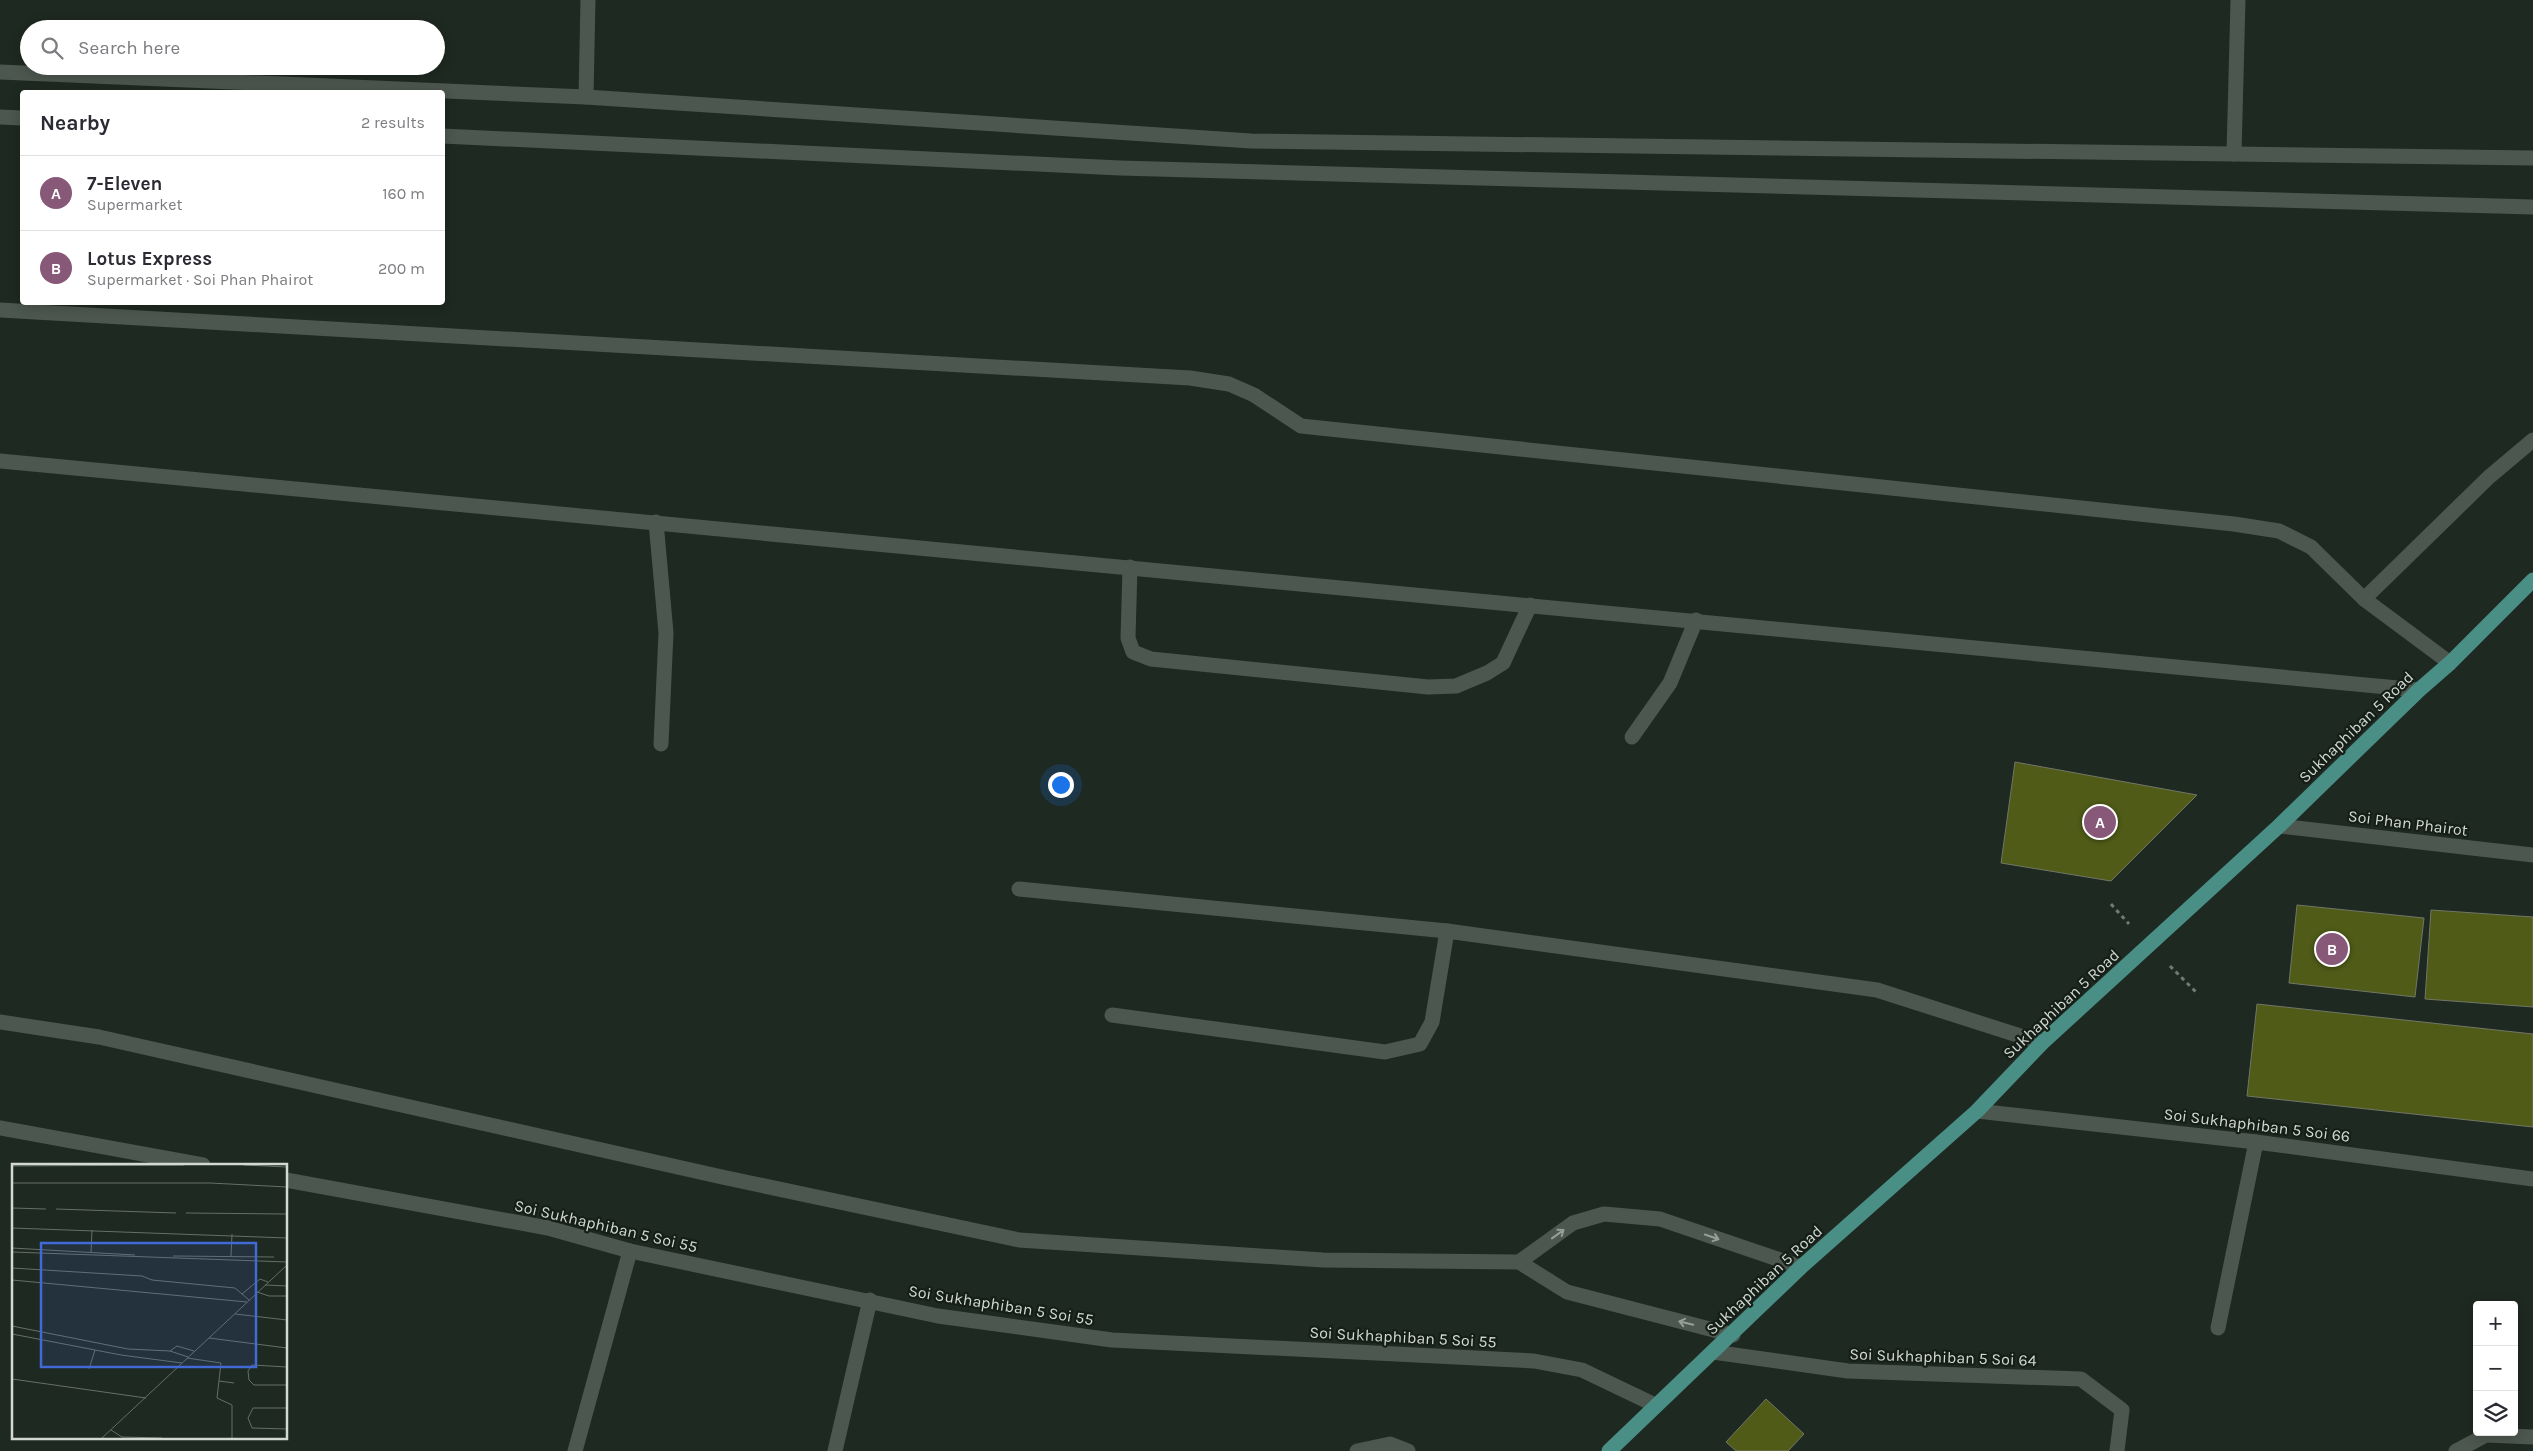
<!DOCTYPE html>
<meta charset="utf-8">
<style>
body{margin:0;font-family:Karla,sans-serif;background:#f2f2f3;color:#2b2b33}
.controls{position:absolute;right:15px;bottom:15px;display:grid;overflow:hidden;border-radius:5px;box-shadow:0 2px 12px #0003}
.controls button{width:45px;height:45px;display:grid;place-items:center;padding:0;border:0;border-bottom:1px solid #e1e1e2;background:#fff;color:#2b2b33;font:25px sans-serif}
.you{position:absolute;left:1060px;top:784px;width:18px;height:18px;margin:-12px;border:4px solid #fff;border-radius:50%;background:#1a73e8;box-shadow:0 0 0 8px #1a73e833}
.badge{display:grid;place-items:center;width:32px;height:32px;border-radius:50%;background:#875878;color:#fff;font-size:16px;font-weight:700}
.pin{position:absolute;translate:-50% -50%;border:2px solid #fff;box-shadow:0 1px 5px #0006}
.list{margin:0;padding:0;list-style:none}
h2{display:flex;justify-content:space-between;align-items:center;height:65px;margin:0;padding:0 20px;font-size:21px}
h2 small{font-size:16px;font-weight:400;color:#7c7c81}
.list li{display:grid;grid-template-columns:32px 1fr auto;gap:15px;align-items:center;box-sizing:border-box;height:75px;padding:0 20px;border-top:1px solid #e1e1e2}
.list b{display:block;font-size:19px;white-space:nowrap}
.list p{margin:0;font-size:16px;white-space:nowrap;color:#7c7c81}
.list em{font-size:16px;font-style:normal;color:#7c7c81}
.icon{flex:none;width:28px;height:28px;fill:none;stroke:currentColor;stroke-width:2;stroke-linecap:round;stroke-linejoin:round}
.map{position:relative;flex:none;width:2533px;height:1451px;overflow:hidden}
.search{position:absolute;background:#fff;box-shadow:0 2px 12px #0003;left:20px;top:20px;width:425px;height:55px;display:flex;align-items:center;gap:12px;box-sizing:border-box;padding:0 18px;border-radius:28px;color:#7c7c81;font-size:19px}
.panel{position:absolute;background:#fff;box-shadow:0 2px 12px #0003;left:20px;top:90px;width:425px;height:215px;border-radius:5px}
.map>svg:first-child{display:block}
.building{fill:#4f5b17;stroke:#727668}
.lines{fill:none;stroke-linecap:round;stroke-linejoin:round}
.path{stroke:#717a73;stroke-width:3;stroke-dasharray:4 4;stroke-linecap:butt}
.minor{stroke:#4c574f;stroke-width:15}
.major{stroke:#4a8f86;stroke-width:15}
.oneway{stroke:#969e98}
.labels{text-anchor:middle;dominant-baseline:central;stroke-width:4.5;stroke-linejoin:round;paint-order:stroke}
.street-label{font-size:16px;fill:#d2d9d4;stroke:#151f18}
.inset-road{fill:none;stroke:#666f69;stroke-width:1}
.view{fill:#416ad7;fill-opacity:0.15;stroke:#416ad7;stroke-width:2.5}
.inset-edge{fill:none;stroke:#d2d9d4;stroke-width:2.5}
</style>
<div class="map">
<svg width="2533" height="1451" viewBox="0 0 2533 1451">
<rect width="100%" height="100%" fill="#1e2921"/>
<g class="building">
<polygon points="2015,762 2197,795 2111,881 2001,863"/>
<polygon points="2297,905 2424,918 2415,997 2289,983"/>
<polygon points="2431,910 2533,917 2533,1007 2425,999"/>
<polygon points="2257,1004 2533,1034 2533,1127 2247,1096"/>
<polygon points="1766,1399 1804,1434 1788,1451 1736,1451 1726,1442"/>
</g>
<g class="lines">
<g class="path">
<polyline points="2111,904 2129,924"/>
<polyline points="2170,966 2198,994"/>
</g>
<g class="minor">
<polyline points="0,72 586,97 1251,141 2533,158"/>
<polyline points="586,97 588,0"/>
<polyline points="0,117 22,118"/>
<polyline points="442,136 1120,168 2533,207"/>
<polyline points="2234,154 2238,0"/>
<polyline points="0,310 1190,378 1229,384 1254,395 1301,426 2234,524 2279,531 2311,547 2364,599 2450,663"/>
<polyline points="0,461 2419,690"/>
<polyline points="656,522 666,633 661,744"/>
<polyline points="1130,567 1128,638 1133,652 1151,659 1428,687 1456,686 1487,673 1503,663 1530,605"/>
<polyline points="2364,599 2489,477 2533,440"/>
<polyline points="1632,737 1670,683 1696,620"/>
<polyline points="2279,826 2533,855"/>
<polyline points="1019,889 1447,931 1877,990 2042,1043"/>
<polyline points="1112,1015 1385,1052 1420,1044 1432,1022 1447,931"/>
<polyline points="0,1022 99,1037 722,1177 1019,1240 1323,1260 1519,1262 1567,1292 1733,1335"/>
<polyline points="1977,1111 2256,1142 2533,1179"/>
<polyline points="0,1128 203,1165"/>
<polyline points="286,1180 548,1228 630,1251 938,1316 1112,1340 1534,1361 1582,1370 1655,1405"/>
<polyline points="1519,1262 1573,1223 1604,1214 1660,1219 1801,1267"/>
<polyline points="2218,1328 2256,1142"/>
<polyline points="1713,1352 1848,1371 2081,1379 2122,1410 2117,1451"/>
<polyline points="575,1451 630,1251"/>
<polyline points="835,1451 870,1300"/>
<polyline points="1357,1451 1390,1444 1408,1451"/>
<polyline points="2456,1451 2486,1435 2533,1437"/>
</g>
<polyline class="major" points="1609,1451 1801,1267 1977,1111 2042,1043 2279,826 2419,690 2450,663 2533,580"/>
</g>
<defs><path id="oneway-shaft" d="M-6 0H5M1.5-3L5.5 0L1.5 3" fill="none" stroke-width="1.6" stroke-linecap="round" stroke-linejoin="round" transform="scale(1.25)"/></defs>
<g class="oneway">
<use href="#oneway-shaft" transform="translate(1558 1234) rotate(-36)"/>
<use href="#oneway-shaft" transform="translate(1712 1237) rotate(19)"/>
<use href="#oneway-shaft" transform="translate(1686 1323) rotate(-166)"/>
</g>
<g class="labels">
<g class="street-label">
<text transform="translate(2356 727) rotate(-44)">Sukhaphiban 5 Road</text>
<text transform="translate(2408 823) rotate(7)">Soi Phan Phairot</text>
<text transform="translate(2061 1004) rotate(-43)">Sukhaphiban 5 Road</text>
<text transform="translate(2257 1125) rotate(7)">Soi Sukhaphiban 5 Soi 66</text>
<text transform="translate(606 1226) rotate(13)">Soi Sukhaphiban 5 Soi 55</text>
<text transform="translate(1764 1280) rotate(-43)">Sukhaphiban 5 Road</text>
<text transform="translate(1001 1305) rotate(9)">Soi Sukhaphiban 5 Soi 55</text>
<text transform="translate(1403 1337) rotate(3)">Soi Sukhaphiban 5 Soi 55</text>
<text transform="translate(1943 1357) rotate(2)">Soi Sukhaphiban 5 Soi 64</text>
</g>
</g>
<g transform="translate(12 1164)">
<rect width="275" height="275" fill="#1e2921"/>
<path class="inset-road" d="M232,1L275,3M0,2L172,1M0,19H198L275,23M0,44L34,45M44,45L164,49M174,49L275,50M0,64L275,74M0,84L123,91M0,88L275,98M79,88L80,66M161,92L262,93M219,92L220,70M0,104L130,112L140,116L223,124L237,136M0,116L235,138M253,121L275,122M245,128L257,132H275M230,130L248,115L256,118M223,150L275,156M0,162L116,185L158,187L176,193M0,170L109,191L170,199M197,174L275,184M158,187L165,182L182,187M175,194L209,199L205,234L220,241V274M275,203L240,201L236,207L237,216L242,221H275M77,205L83,186M0,215L134,234M207,217L222,219M275,244H241L236,254L240,264L275,265M99,266L110,273L150,274M90,274L275,101"/>
<path class="view" d="M29,79H244V203H29Z"/>
<rect width="275" height="275" class="inset-edge"/>
</g>
</svg>
<div class="controls">
<button>+</button>
<button>−</button>
<button><svg class="icon" aria-label="layers" viewBox="0 0 24 24"><path d="M12 4l9 5-9 5-9-5zM3 14l9 5 9-5"/></svg></button>
</div>
<div class="you"></div>
<div class="pin badge" style="left:2100px;top:822px">A</div>
<div class="pin badge" style="left:2332px;top:949px">B</div>
<div class="search"><svg class="icon" aria-label="search" viewBox="0 0 24 24"><circle cx="10" cy="10" r="6"/><path d="M15 15l6 6"/></svg>Search here</div>
<section class="panel">
<h2>Nearby<small>2 results</small></h2>
<ul class="list">
<li><span class="badge">A</span><div><b>7-Eleven</b><p>Supermarket</p></div><em>160 m</em></li>
<li><span class="badge">B</span><div><b>Lotus Express</b><p>Supermarket · Soi Phan Phairot</p></div><em>200 m</em></li>
</ul>
</section>
</div>
